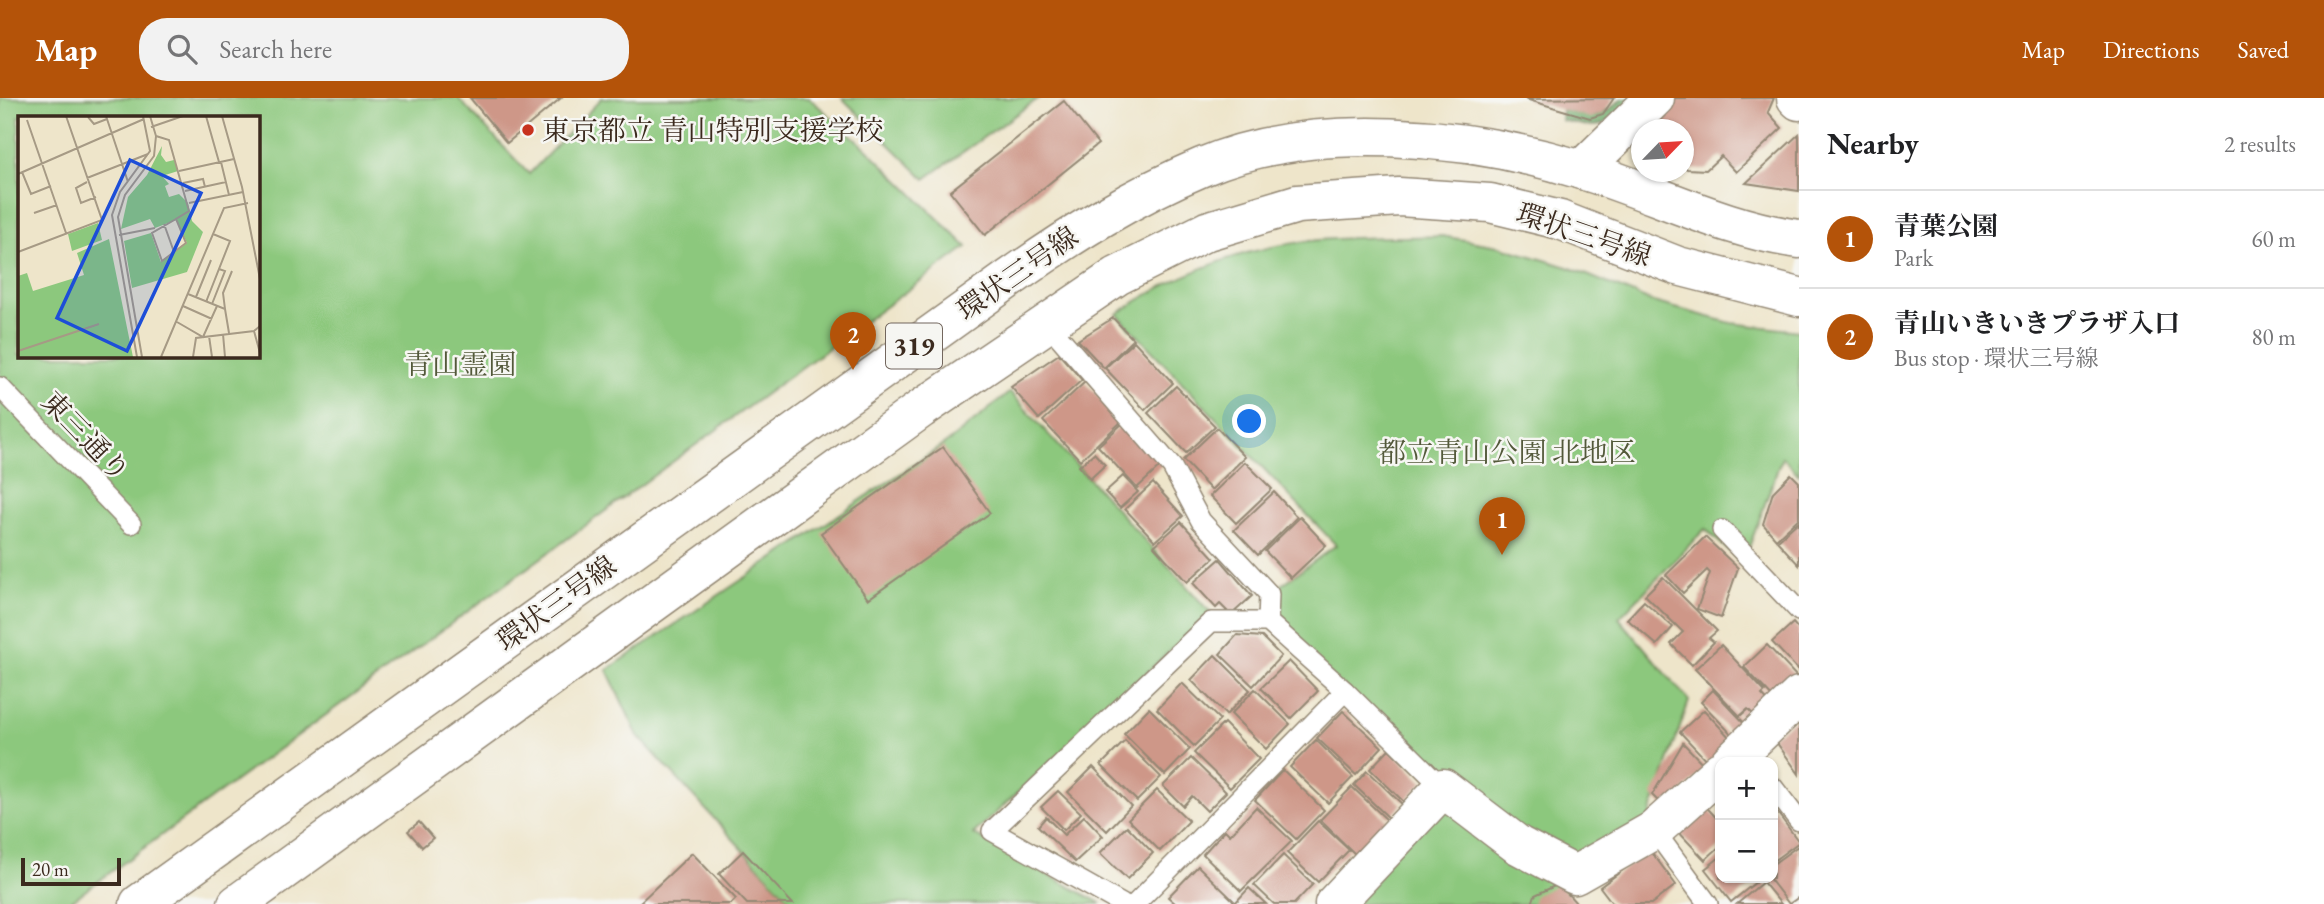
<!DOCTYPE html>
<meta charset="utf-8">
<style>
body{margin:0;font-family:"EB Garamond","Noto Serif JP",serif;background:#f2f2f2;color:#202124}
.controls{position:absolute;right:21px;bottom:21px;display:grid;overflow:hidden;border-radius:14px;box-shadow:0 2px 5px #0004}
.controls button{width:63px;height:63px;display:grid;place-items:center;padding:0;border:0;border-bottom:2px solid #e0e0e0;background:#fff;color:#202124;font:35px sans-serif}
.compass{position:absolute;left:1631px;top:21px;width:63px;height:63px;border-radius:50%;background:#fff;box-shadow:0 2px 5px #0004;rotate:65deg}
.scale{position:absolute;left:21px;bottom:18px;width:100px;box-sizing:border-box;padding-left:7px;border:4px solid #3b2a1e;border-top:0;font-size:19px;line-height:24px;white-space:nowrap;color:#3b2a1e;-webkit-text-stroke:5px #f6f6f2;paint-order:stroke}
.you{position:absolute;left:1250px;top:324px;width:24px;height:24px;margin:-18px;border:5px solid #fff;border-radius:50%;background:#1a73e8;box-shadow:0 0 0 10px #1a73e833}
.badge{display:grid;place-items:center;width:46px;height:46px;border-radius:50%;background:#b45309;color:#fff;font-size:23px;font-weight:700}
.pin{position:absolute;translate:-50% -58px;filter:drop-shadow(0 2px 4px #0008)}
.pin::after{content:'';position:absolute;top:37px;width:24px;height:21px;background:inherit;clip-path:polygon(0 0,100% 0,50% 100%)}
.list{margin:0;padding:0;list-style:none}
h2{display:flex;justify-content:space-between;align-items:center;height:91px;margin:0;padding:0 28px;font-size:30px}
h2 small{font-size:23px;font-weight:400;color:#757577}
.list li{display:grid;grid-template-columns:46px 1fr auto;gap:21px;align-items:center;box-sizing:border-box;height:98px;padding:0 28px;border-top:2px solid #e0e0e0}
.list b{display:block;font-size:26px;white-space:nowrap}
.list p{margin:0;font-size:23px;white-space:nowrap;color:#757577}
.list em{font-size:23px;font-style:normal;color:#757577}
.icon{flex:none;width:38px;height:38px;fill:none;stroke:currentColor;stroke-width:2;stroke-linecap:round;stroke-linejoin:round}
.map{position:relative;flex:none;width:1799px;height:806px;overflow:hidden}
header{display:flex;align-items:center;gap:42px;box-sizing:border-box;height:98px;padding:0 35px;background:#b45309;color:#fff}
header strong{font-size:33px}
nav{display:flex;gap:38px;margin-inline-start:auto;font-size:24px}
.search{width:490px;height:63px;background:#f2f2f2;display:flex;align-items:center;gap:18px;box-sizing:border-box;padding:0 24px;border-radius:28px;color:#757577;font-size:26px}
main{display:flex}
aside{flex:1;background:#fff}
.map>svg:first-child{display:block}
.green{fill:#8cc87d;stroke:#64794e;stroke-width:2;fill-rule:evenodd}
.forest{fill:#71ac6c;stroke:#566b45;stroke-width:2}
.building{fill:#ce9788}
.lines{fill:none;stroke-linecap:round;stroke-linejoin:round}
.service-casing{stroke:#948874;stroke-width:22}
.minor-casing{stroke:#948874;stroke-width:41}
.primary-casing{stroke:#948874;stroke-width:41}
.service{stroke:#fff;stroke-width:19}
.minor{stroke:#fff;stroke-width:38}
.primary{stroke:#fff;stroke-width:38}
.poi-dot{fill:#c8321e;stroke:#f6f6f2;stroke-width:2.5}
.labels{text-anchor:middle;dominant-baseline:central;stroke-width:5;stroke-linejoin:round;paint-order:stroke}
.shield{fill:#f6f6f2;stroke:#73675e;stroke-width:2}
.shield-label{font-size:26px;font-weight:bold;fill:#3b2a1e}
.poi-label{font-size:28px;fill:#3b2a1e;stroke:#f6f6f2;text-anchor:start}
.street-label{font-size:28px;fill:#3b2a1e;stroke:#f6f6f2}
.park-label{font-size:28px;fill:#53593a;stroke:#f6f6f2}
.inset-road{fill:none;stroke:#a69a85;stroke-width:2}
.view{fill:#1d4ed8;fill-opacity:0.15;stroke:#1d4ed8;stroke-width:3.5}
.inset-edge{fill:none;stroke:#3b2a1e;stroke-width:3.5}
</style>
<header>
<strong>Map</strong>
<div class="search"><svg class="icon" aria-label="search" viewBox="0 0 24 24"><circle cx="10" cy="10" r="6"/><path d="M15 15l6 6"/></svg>Search here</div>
<nav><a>Map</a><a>Directions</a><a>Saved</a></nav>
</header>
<main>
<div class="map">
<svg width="1799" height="806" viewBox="0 0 1799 806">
<rect width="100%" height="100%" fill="#f6f6f2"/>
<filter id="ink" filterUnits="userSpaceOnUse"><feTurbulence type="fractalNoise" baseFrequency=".0143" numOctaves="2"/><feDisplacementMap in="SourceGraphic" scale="14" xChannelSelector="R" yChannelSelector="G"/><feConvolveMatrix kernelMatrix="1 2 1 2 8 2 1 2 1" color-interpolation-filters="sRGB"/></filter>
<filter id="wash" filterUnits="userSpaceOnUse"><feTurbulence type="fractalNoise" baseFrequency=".00686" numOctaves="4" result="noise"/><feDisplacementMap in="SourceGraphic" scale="28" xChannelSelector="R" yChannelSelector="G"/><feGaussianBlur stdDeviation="1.57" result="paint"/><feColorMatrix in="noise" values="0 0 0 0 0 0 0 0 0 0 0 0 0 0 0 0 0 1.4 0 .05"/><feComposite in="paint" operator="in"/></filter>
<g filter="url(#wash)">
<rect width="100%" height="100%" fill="#eee5ca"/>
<g class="green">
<path d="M0,0H458L529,76L602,0H809L866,50L967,149L67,806H0ZM19,19H257V257H19Z"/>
<polygon points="842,0 1039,0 925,81"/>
<path d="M1442,138L1498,148L1568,169L1653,204L1731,225L1799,233V377L1782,359L1743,466L1705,431L1619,520L1689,603L1647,725L1555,806H1336L1442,690L1268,524L1269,496L1336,447L1117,216C1171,179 1236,152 1302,144C1347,138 1396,140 1442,138Z"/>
<polygon points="1010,294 1211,515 973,736 1102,806 793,806 638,638 607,572 952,341"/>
</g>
<path class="forest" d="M1622,0H1636C1602,30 1605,33 1561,22L1562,11C1592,20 1598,24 1622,0Z"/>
<g id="blocks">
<g class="building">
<polygon points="470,0 561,0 507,45"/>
<polygon points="1614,0 1603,16 1590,20 1525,1"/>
<polygon points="1675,0 1774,0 1768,14 1782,30 1736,74 1721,58 1706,72 1687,71 1684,68 1684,32 1654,32 1651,22"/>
<polygon points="1064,3 1098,46 985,137 950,93"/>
<polygon points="1799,36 1799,93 1746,85"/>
<polygon points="1113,220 1133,241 1104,270 1078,242"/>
<polygon points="1134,243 1173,285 1145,312 1105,270"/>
<polygon points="1059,256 1082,282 1039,321 1011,289"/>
<polygon points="1085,284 1121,324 1080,362 1043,323"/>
<polygon points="1176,288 1215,328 1186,355 1148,315"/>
<polygon points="1123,325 1162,367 1137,390 1098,348"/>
<polygon points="1217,330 1245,359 1211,392 1183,362"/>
<polygon points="943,349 990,415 868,501 821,435"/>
<polygon points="1094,355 1105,367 1090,381 1079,368"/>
<polygon points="1245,364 1272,391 1236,425 1210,398"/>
<polygon points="1791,376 1799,384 1799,420 1776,441 1763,426 1773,394"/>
<polygon points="1123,378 1138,394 1120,410 1105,394"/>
<polygon points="1153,385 1183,418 1155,443 1125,411"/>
<polygon points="1274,394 1297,419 1258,457 1234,432"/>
<polygon points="1300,419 1326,447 1291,480 1265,453"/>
<polygon points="1799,423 1799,467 1777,443"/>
<polygon points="1181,424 1214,460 1187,484 1154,448"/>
<polygon points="1705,439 1738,470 1721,520 1697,511 1710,475 1707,472 1683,495 1666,477"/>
<polygon points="1220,461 1252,498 1231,517 1220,506 1216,510 1193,485"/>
<polygon points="1663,479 1717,533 1709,540 1714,544 1692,567 1671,546 1683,534 1645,497"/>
<polygon points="1644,503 1673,529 1657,547 1627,521"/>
<polygon points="1793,525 1799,532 1799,573 1772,544"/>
<polygon points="1237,537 1262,539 1281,558 1253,588 1220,556"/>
<polygon points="1721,547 1765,594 1762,597 1774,610 1760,623 1748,611 1740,618 1695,571"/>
<polygon points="1767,547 1799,581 1776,603 1744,569"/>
<polygon points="1215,557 1250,592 1226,617 1191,582"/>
<polygon points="1289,563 1318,593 1291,620 1261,590"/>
<polygon points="1182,585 1220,622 1194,648 1157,611"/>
<polygon points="1255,591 1290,626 1266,651 1231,616"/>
<polygon points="1713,592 1749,630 1737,642 1701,604"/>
<polygon points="1149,610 1190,651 1165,677 1124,636"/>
<polygon points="1704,612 1732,642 1709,665 1680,634"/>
<polygon points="1343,613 1382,649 1356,677 1317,640"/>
<polygon points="1799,619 1799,676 1772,638"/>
<polygon points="1224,625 1259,661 1230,690 1194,655"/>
<polygon points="1316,642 1353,679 1328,705 1290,669"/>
<polygon points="1125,643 1161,679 1137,703 1101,667"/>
<polygon points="1683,645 1707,670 1665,710 1652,697"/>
<polygon points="1389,651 1423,684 1404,704 1370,671"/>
<polygon points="1191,660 1226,694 1207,713 1192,698 1183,708 1163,688"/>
<polygon points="1093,669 1131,708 1107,733 1068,694"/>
<polygon points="1283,672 1324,712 1296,741 1255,702"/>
<polygon points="1367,673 1402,706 1389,720 1354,687"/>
<polygon points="1352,689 1387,722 1355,756 1320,722"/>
<polygon points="1157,692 1189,723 1160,753 1128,721"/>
<polygon points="1058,693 1081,715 1064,732 1041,709"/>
<polygon points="1701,703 1720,724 1720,748 1705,762 1674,729"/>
<polygon points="1256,709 1292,743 1241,793 1203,756 1225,732 1230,737"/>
<polygon points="1773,709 1799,744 1773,763"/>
<polygon points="1084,718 1103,738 1075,764 1038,728 1046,719 1064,737"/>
<polygon points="1318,723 1349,752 1318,784 1287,755"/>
<polygon points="419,724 433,740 422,749 408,733"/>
<polygon points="1127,728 1153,755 1127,781 1100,755"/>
<polygon points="1798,748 1799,799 1789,806 1769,780 1773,780 1773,766"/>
<polygon points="1650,752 1676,787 1651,806 1613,806 1600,789"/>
<polygon points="743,753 793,806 747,806 719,776"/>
<polygon points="692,755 736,801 731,806 638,806"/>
<polygon points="1283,757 1313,786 1294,806 1274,806 1254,787"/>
<polygon points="1720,759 1720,780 1761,780 1731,804 1705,771"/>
<polygon points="1198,768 1234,803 1231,806 1176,806 1168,799"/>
<polygon points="1763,784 1781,806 1737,806"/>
<polygon points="1559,786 1577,806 1532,806 1535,797"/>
<polygon points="1249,790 1266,806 1234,806"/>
</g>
</g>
</g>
<g filter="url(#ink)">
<use href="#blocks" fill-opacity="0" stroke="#948874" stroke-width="2"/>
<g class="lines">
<defs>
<g id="service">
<polyline points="1048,226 1172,369 1201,423 1269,496 1268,524"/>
<polyline points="0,289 131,426"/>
<polyline points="1722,432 1799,513"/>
<polyline points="1773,689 1799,723"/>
<polyline points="1654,732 1708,806"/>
<polyline points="1122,806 992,733 1211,524 1268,524 1345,593 1443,690"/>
<polyline points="1135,806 1345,593"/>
</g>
<g id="minor">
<polyline points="1796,0 1799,3"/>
<polyline points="1581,72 1655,0"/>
<polyline points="1730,664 1799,598"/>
<polyline points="1334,806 1443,690 1518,747 1575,777 1654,732 1720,673"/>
</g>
<g id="primary">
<path d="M139,806L1010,180C1071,137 1133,98 1202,69C1314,21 1468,37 1582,72C1655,94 1723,131 1799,141"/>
<polyline points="237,806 921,311 1117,178 1207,133 1297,106 1399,99 1490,105 1560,122 1678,168 1799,199"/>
</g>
</defs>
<use href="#service" class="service-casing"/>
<use href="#minor" class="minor-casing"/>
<use href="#primary" class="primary-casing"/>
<use href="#service" class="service"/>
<use href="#minor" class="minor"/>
<use href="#primary" class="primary"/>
</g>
</g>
<circle class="poi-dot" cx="528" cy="32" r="7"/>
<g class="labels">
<rect class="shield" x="886" y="225.5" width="56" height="45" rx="5"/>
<g class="shield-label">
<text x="914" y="248">319</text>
</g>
<g class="poi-label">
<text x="542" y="32">東京都立 青山特別支援学校</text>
</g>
<g class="street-label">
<text transform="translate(1584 136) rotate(19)">環状三号線</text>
<text transform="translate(1017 175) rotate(-35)">環状三号線</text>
<text transform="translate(86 338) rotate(46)">東三通り</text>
<text transform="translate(556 505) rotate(-36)">環状三号線</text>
</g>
<g class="park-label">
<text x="460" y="266">青山霊園</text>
<text x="1507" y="354">都立青山公園 北地区</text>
</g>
</g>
<g transform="translate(18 18)">
<rect width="242" height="242" fill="#eee5ca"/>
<path d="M144,30L143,39L148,46L156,44L160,55L144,60L151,68L147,70L151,81L161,78L170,87L174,105L185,116L169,156L114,172L106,125L133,117L143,146L169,127L158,104L137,112L132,103L103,113L110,81L129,59ZM80,107L84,124L54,135L50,118ZM91,123L115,241H0V160L9,157L15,175L66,159L59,137Z" fill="#8cc87d"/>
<path class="inset-road" d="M88,0L110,66M188,0L201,46M204,0L224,71L242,163M70,1L76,8L89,3M9,4L48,117M133,11L165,0M138,20L151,24L171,95L158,103L168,127L144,145L134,117L158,103M203,46L211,79M161,55L216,43M4,56L13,78L33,70M0,58L126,3M69,62L130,38M69,66L58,72L63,87L78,81M165,67L185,63L187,71M167,75L208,66M171,87L225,76M16,97L39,89M146,108L156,136M101,119L137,112M0,136L84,104L48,0M170,178L207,193L211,217M178,181L193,144M188,186L212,125L195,118M194,188L207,155L201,153M165,190L194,203M207,193L205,177L214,155M159,206L185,221L199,190M236,215L242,237M205,218L207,241M191,220L194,241M0,235L81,208M119,241L94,99L102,76L132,35L125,0M124,241L100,101L107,79L136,40L138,20L132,0M143,241L206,92L230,87M175,241L178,222L236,215L242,210"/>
<path class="view" d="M112,44L183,77L109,235L39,202Z"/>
<rect width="242" height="242" class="inset-edge"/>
</g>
</svg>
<div class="controls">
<button>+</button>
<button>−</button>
</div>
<svg class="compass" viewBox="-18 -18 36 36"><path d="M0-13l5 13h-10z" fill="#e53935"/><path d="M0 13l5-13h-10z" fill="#757577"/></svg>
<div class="scale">20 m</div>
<div class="you"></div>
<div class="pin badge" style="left:1502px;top:457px">1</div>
<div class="pin badge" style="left:853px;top:272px">2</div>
</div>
<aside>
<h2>Nearby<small>2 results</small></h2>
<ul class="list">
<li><span class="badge">1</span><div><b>青葉公園</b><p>Park</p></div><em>60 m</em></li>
<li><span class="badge">2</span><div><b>青山いきいきプラザ入口</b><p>Bus stop · 環状三号線</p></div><em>80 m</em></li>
</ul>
</aside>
</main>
